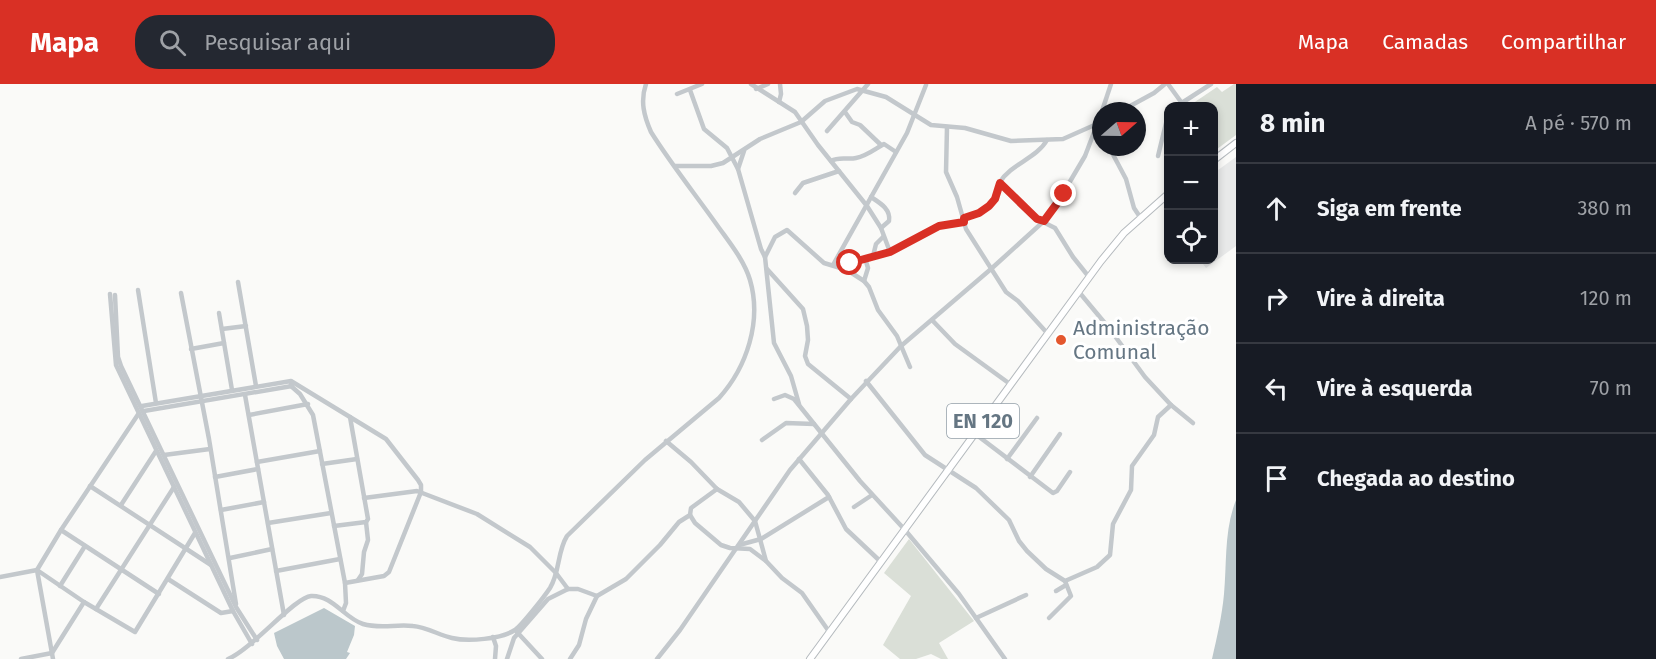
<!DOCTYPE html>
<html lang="pt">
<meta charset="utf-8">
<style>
body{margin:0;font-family:"Fira Sans",sans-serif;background:#242831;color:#f1f3f6}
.controls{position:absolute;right:18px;top:18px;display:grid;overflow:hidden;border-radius:12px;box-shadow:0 3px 9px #0003}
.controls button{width:54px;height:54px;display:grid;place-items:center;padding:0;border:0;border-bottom:2px solid #363941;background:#171b24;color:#f1f3f6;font:30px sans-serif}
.compass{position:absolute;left:1092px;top:18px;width:54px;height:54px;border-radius:50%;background:#171b24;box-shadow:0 3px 9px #0003;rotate:70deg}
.stop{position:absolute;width:18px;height:18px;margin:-14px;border:4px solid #d93025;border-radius:50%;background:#fff}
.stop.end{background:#d93025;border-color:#fff;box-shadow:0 2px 6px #0008}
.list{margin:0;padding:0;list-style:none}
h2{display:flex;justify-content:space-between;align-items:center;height:78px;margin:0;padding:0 24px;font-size:26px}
h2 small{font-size:20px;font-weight:400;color:#9ea1a6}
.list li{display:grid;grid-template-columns:39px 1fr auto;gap:18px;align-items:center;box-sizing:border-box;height:90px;padding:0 24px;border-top:2px solid #363941}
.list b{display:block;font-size:22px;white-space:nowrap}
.list em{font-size:20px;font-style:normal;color:#9ea1a6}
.icon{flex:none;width:33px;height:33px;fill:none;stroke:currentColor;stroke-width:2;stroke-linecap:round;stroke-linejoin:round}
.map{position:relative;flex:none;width:1236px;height:575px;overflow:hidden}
header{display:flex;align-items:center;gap:36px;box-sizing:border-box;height:84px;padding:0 30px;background:#d93025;color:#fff}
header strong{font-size:28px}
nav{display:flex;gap:33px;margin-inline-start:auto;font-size:21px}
.search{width:420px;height:54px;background:#242831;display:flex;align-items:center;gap:15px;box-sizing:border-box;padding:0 21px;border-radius:24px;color:#9ea1a6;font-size:22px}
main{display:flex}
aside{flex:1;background:#171b24}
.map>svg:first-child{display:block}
.built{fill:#e8e9e9}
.green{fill:#dadfd7}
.water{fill:#bbc7cb}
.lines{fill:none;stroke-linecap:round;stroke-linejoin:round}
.major-casing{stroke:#b5babe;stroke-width:8}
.minor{stroke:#c3c8cc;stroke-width:4.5}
.major{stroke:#fff;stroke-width:6}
.route{stroke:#d93025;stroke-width:8}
.poi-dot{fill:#e4572e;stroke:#fff;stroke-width:2}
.labels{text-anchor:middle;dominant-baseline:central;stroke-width:6;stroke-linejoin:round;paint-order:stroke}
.shield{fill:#fff;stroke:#939fa8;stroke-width:1.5}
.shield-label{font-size:20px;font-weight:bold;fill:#657683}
.poi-label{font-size:21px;fill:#657683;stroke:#fff;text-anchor:start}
</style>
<header>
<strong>Mapa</strong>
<div class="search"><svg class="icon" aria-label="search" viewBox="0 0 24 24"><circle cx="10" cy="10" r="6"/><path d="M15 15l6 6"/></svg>Pesquisar aqui</div>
<nav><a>Mapa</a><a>Camadas</a><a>Compartilhar</a></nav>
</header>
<main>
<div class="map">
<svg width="1236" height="575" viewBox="0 0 1236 575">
<rect width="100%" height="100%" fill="#fafaf8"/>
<polygon class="built" points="1236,73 1236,162 1206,184 1200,176 1214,176 1214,89"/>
<g class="green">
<polygon points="1234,0 1236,0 1236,51 1217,65 1214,60 1214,22 1189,22 1217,3 1222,8"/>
<polygon points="909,455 974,537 939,559 948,575 941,575 931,570 916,575 900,575 883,561 911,512 884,489"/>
</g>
<g class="water">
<path d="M1236,416V575H1212C1217,553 1222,532 1224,510C1227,478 1224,446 1236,416Z"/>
<polygon points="324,524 355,542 354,551 347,568 350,569 346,575 284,575 277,562 274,549"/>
</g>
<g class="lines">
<defs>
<g id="major">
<polyline points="1214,76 1236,59"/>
<polyline points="810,575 1101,177 1124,149 1168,110"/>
</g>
</defs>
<use href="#major" class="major-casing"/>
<g class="minor">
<polyline points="751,0 795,28 818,61 867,122 881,144 890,168"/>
<polyline points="1168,0 1184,22"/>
<polyline points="756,5 768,0"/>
<polyline points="690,6 704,45 727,64 738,85"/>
<polyline points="677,10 702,0"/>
<polyline points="779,18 781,10 780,0"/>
<polyline points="1177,22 1211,0"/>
<polyline points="1102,27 1111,0"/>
<polyline points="1121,27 1154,9 1165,0"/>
<polyline points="845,28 852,38 860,41 881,61"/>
<polyline points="947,43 946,88 957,113 966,145 1006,208 1018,217 1048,250"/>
<polyline points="827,47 868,0"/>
<path d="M1047,56C1037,74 1011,80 1000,98L1037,135L1055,144L1073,173L1089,193"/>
<polyline points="1109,63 1126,95 1134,124 1140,133"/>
<polyline points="1214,65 1219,72"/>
<polyline points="744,67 738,85 761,165 765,173 774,259 791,292 799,320"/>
<polyline points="1158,72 1168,31"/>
<path d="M831,77C840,72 847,76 856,74C867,72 875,65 884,60L896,68"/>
<polyline points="675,82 711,82 723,79 760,55 801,38 825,17 857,5 886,13 931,41 965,44 1011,57 1063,55 1099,39"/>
<polyline points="795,109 803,99 839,87"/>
<path d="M871,113C880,119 891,125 889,137L881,144"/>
<polyline points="964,134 979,129 994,117 1000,99"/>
<polyline points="873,172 876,160 883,153"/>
<polyline points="765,173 775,153 787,146 824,179 847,186 864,197 869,203 878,226 897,252 910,283"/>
<polyline points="833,181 907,49 926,1"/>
<polyline points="767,185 803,225 807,242 808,256 805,272 808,280 851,315"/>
<polyline points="847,186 850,179 890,168 939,142 964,138"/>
<polyline points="864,197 868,184 865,174"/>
<polyline points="238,198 256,302"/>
<polyline points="138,206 156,319"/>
<polyline points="1079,208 1109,244 1145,293 1171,321 1193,339"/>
<polyline points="181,209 209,355 236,520"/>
<polyline points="110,210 116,281 233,527 252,560"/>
<polyline points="115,211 118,273 121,282 236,523 257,556"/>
<polyline points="219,229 232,306"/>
<polyline points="932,236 955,260 1010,300"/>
<polyline points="222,245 246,242"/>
<polyline points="191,265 224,259"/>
<polyline points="866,297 925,371 976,404 1009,436 1019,457 1027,467 1046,485 1065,497 1097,483 1110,471 1113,440 1131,406 1132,382 1154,351 1158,333 1171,321"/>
<polyline points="291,298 291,302 300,310 313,331 345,499 346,519 343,527"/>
<polyline points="245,311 284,531"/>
<polyline points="774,315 785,311 794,315 860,397 905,446 959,510 1005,575"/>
<polyline points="142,322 291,297 386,355 418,396 421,401 421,408 389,488 384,492 345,499"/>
<polyline points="144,327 292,302"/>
<polyline points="249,331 308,320"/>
<polyline points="974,349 1053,409 1057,407 1070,388"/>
<polyline points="762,356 786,339 814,340"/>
<polyline points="666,357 691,378 717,405 739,418 755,437 766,477"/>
<polyline points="164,371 210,365"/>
<polyline points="799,375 828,411 846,445 881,478"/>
<polyline points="1007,375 1037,334"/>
<polyline points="257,378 320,367"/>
<polyline points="322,380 357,375"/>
<polyline points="215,393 258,385"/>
<polyline points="1030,393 1060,350"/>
<polyline points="90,402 211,481"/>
<polyline points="364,414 417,407 477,430 530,463 556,489 568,505"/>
<polyline points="121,421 156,367"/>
<polyline points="854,423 872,411"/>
<polyline points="221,426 264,418"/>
<polyline points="690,431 695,439 721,461 730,464 750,465 766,477 782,494 802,509 830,549"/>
<polyline points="268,439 331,429"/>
<polyline points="334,442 366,438 368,435 350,333"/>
<polyline points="61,446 159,510"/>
<polyline points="739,461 761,455 829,413"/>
<polyline points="230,474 272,465"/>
<polyline points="276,487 340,475"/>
<polyline points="0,493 37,486 84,518 135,548 195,449"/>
<polyline points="168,495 221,529 233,527"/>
<polyline points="358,496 362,490 364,468 368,456 366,438"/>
<polyline points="60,502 85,462"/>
<polyline points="1056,507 1066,501"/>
<polyline points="96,525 174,403"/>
<polyline points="976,534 1026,511"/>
<polyline points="1049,534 1071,512 1065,497"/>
<polyline points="517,548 542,575"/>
<polyline points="493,553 496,562 495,575"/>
<polyline points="21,575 52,569 84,518"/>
<polyline points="53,575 37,486 61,446 139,329"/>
<path d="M228,575C252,565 295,513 311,512C333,511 344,534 363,540C380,545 396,540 413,542C426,543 439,551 452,554C468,558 501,555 515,546C522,541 544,513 550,504C560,488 557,468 567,452L645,376L719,314C747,283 762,237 750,196C744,176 729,158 717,141C695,110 671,80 651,48C644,32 640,17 646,0"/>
<polyline points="507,575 514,554 548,515 568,505 578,505 597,512"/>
<polyline points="570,575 579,561 586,535 597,512 626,495 660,461 679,438 690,431 691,424 717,405"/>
<polyline points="657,575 680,546 790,386 851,315 901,262 991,185 1044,137 1052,128 1085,72 1101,30"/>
</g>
<use href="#major" class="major"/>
</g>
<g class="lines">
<polyline class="route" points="850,179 890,168 939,142 964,138 964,134 979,129 989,122 995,115 1000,99 1037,135 1044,137 1064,110"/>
</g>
<circle class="poi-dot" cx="1061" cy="256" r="6"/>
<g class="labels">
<rect class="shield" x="947" y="320" width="72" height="34" rx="4.5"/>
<g class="shield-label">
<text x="983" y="337">EN 120</text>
</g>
<g class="poi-label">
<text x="1073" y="244">Administração<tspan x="1073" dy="24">Comunal</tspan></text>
</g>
</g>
</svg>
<div class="controls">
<button>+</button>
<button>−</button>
<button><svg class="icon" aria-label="locate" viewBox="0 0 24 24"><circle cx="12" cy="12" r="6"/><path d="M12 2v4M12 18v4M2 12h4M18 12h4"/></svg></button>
</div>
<svg class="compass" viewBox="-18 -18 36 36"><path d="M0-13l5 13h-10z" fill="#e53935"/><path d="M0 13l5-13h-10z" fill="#9ea1a6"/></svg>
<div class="stop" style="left:850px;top:179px"></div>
<div class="stop end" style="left:1064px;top:110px"></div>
</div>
<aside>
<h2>8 min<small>A pé · 570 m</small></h2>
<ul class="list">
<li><svg class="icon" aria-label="ahead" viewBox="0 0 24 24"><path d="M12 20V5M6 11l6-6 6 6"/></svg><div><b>Siga em frente</b></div><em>380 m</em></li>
<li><svg class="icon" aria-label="right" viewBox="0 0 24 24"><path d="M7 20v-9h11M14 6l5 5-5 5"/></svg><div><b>Vire à direita</b></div><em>120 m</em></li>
<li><svg class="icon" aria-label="left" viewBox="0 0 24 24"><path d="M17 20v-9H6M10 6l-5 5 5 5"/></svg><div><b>Vire à esquerda</b></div><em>70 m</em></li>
<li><svg class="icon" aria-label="arrive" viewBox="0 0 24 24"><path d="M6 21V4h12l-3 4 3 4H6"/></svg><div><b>Chegada ao destino</b></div></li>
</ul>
</aside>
</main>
